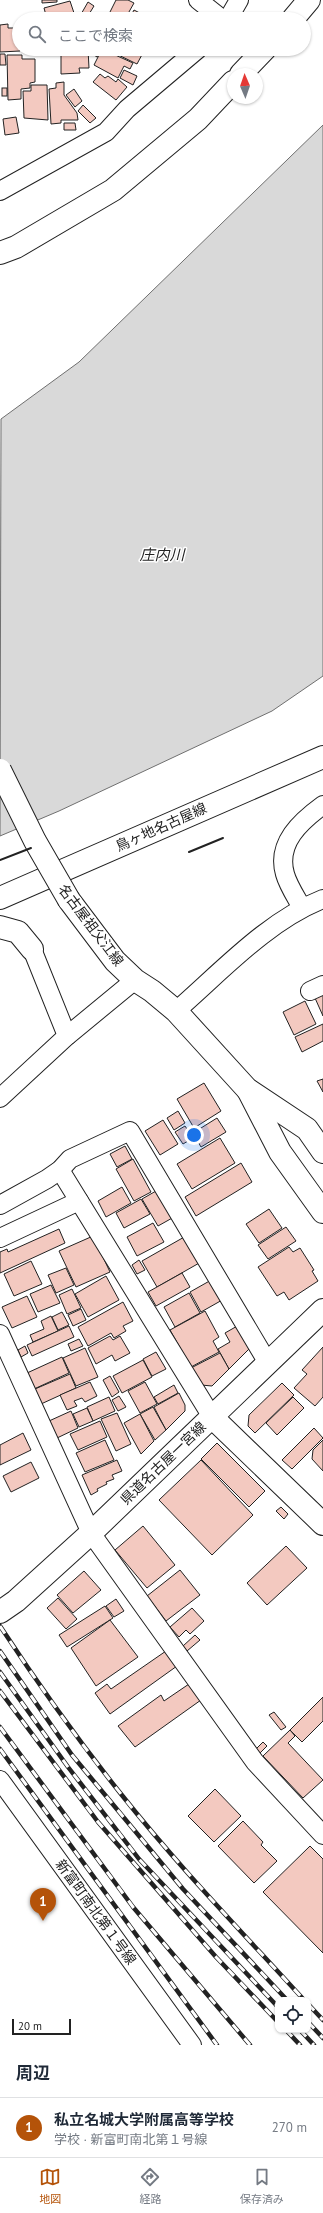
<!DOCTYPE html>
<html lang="ja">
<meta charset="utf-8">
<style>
body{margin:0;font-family:"PT Sans","Noto Sans JP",sans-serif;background:#f2f2f3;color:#1f2937}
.controls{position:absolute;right:12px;bottom:12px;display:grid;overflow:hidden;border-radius:8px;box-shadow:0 1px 3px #0004}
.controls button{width:36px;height:36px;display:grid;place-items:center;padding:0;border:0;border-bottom:1px solid #e0e1e3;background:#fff;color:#1f2937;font:20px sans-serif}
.compass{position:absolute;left:227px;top:68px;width:36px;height:36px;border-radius:50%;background:#fff;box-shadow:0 1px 3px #0004;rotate:358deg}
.scale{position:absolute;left:12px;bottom:10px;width:59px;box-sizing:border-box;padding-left:4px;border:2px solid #222;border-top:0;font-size:11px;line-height:14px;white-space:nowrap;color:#222;-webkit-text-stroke:3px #fff;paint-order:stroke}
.you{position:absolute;left:194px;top:1135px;width:14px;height:14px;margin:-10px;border:3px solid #fff;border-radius:50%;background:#1a73e8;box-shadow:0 0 0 6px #1a73e833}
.badge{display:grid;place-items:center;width:26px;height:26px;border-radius:50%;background:#b45309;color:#fff;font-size:13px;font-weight:700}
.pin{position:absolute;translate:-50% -33px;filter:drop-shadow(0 1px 2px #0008)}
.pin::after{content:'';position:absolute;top:21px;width:14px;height:12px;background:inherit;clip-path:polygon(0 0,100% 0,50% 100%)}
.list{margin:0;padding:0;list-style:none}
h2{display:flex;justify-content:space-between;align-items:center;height:52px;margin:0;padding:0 16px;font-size:17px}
h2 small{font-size:13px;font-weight:400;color:#747a83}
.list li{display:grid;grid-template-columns:26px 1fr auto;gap:12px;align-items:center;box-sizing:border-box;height:60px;padding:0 16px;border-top:1px solid #e0e1e3}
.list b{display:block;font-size:15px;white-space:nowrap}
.list p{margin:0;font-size:13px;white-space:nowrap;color:#747a83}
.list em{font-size:13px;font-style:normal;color:#747a83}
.icon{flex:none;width:22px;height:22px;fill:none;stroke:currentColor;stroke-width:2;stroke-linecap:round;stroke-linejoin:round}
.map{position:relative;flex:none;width:323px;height:2045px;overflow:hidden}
.search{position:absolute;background:#fff;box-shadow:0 1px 3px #0004;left:12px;right:12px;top:12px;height:44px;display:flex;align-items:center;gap:10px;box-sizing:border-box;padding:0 14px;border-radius:22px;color:#747a83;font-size:15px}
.sheet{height:112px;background:#fff}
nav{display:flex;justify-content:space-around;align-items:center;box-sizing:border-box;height:56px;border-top:1px solid #e0e1e3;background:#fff;font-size:11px;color:#747a83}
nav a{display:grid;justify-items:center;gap:2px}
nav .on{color:#b45309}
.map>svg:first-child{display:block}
.water{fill:#d9d9d9;stroke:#6f6f6f}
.building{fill:#f3c9c0;stroke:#222}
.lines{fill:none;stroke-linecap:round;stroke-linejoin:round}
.minor-casing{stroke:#222;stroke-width:20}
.tertiary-casing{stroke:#222;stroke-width:24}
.secondary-casing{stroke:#222;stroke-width:24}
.primary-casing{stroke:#222;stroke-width:24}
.minor{stroke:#fff;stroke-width:18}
.tertiary{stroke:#fff;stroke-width:22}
.secondary{stroke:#fff;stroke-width:22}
.primary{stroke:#fff;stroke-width:22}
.rail-casing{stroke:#222;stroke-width:4.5}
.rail{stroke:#fff;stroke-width:3;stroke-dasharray:9;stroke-linecap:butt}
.primary-bridge-casing{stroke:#222;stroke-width:24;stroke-linecap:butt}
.primary-bridge{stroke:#fff;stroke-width:22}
.wall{stroke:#222;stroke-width:2}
.labels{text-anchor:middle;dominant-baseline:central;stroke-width:3;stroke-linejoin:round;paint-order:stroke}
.street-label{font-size:14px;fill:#222;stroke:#fff}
.water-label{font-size:15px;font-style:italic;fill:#222;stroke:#fff}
</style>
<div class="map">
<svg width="323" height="2045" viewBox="0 0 323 2045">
<rect width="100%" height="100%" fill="#fff"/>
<polygon class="water" points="323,125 323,676 272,711 59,811 0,836 1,419 79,362"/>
<g class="building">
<polygon points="42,0 57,0 57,2 42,3"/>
<polygon points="116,0 128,0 134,3 125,19 119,19 109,14"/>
<polygon points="70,1 76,19 47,19 44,8"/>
<polygon points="88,2 94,6 86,19 80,16"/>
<polygon points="134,10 151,19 129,19"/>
<polygon points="8,24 8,28 19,28 20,51 0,52 0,25"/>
<polygon points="74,49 88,49 89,68 79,68 80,73 61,74 61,51"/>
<polygon points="93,49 101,49 97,57 91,53"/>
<polygon points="102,49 133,63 130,69 124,66 118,78 94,65"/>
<polygon points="106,49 145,49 137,64"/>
<polygon points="0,54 5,54 6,65 0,65"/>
<polygon points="7,55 22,55 22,59 35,59 35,82 30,83 30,88 21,89 21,99 8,100"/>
<polygon points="124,70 137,76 133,85 120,78"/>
<polygon points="100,74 105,78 108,76 116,82 118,79 127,87 116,100 93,82"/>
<polygon points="64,82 64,95 77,113 78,120 61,120 61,123 51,124 49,89 56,88 56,83"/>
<polygon points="31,85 47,85 48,120 24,118 23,91 31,91"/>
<rect x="2" y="88" width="5" height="8"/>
<polygon points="74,89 82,101 75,107 66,95"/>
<polygon points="83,105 96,118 90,123 78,111"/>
<polygon points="16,117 19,133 5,135 3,119"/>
<polygon points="64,123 75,123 76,130 64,130"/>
<polygon points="323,995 323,1016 315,998"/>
<polygon points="305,1001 316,1024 294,1035 283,1012"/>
<polygon points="323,1024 323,1041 302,1052 295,1037"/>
<polygon points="323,1079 323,1092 317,1081"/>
<polygon points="204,1083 221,1111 194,1128 177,1099"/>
<polygon points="178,1111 185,1123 174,1130 167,1118"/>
<polygon points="217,1118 226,1132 201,1147 193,1133"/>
<polygon points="163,1120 178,1144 160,1155 145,1131"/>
<polygon points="185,1126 193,1138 183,1144 175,1132"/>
<polygon points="220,1138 235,1163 192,1189 177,1164"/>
<polygon points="125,1146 132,1159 117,1167 110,1154"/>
<polygon points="133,1159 151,1192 134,1201 116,1169"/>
<polygon points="241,1163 252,1182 196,1216 185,1197"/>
<polygon points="122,1187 131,1203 106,1217 98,1201"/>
<polygon points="156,1191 174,1217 158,1226 142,1199"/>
<polygon points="141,1199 150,1214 124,1228 116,1213"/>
<polygon points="269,1209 282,1228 259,1243 246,1224"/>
<polygon points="153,1223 164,1242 137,1256 127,1237"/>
<polygon points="286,1227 296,1241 268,1259 258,1245"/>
<polygon points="59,1229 65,1243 0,1273 0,1252 7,1249 8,1252"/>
<polygon points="93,1236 110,1272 76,1287 59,1251"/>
<polygon points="186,1236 201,1262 157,1287 142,1261"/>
<polygon points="289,1247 293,1252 300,1248 314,1270 312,1271 318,1281 289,1300 284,1292 277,1296 258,1267"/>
<polygon points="139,1260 145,1270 137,1274 132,1265"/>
<polygon points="31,1261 42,1284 14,1296 4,1274"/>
<polygon points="66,1268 74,1285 56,1293 48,1275"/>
<polygon points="182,1273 190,1287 156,1306 148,1292"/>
<polygon points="106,1276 119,1300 88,1317 75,1294"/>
<polygon points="213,1279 224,1299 201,1312 190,1292"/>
<polygon points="51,1285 60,1303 38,1312 30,1294"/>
<polygon points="72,1289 81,1308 67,1314 59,1295"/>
<polygon points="189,1293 200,1313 175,1327 164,1307"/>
<polygon points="27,1296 37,1317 12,1328 2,1307"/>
<polygon points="123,1302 133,1321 123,1326 126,1331 114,1338 111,1333 88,1346 78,1327"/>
<polygon points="81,1309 86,1320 73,1326 68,1315"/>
<polygon points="205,1311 219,1337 213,1341 219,1352 191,1367 170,1330"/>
<polygon points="62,1312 69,1325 58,1330 52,1317"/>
<polygon points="51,1316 58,1331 33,1342 30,1335 44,1329 41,1321"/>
<polygon points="239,1325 251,1347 229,1369 218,1349 230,1342 225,1333"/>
<polygon points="69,1326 74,1337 32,1356 27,1345"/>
<polygon points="110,1336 113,1340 120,1336 130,1353 115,1361 112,1355 96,1364 88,1348"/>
<polygon points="79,1339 83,1346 71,1351 68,1344"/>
<polygon points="25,1346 28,1353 21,1357 18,1350"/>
<polygon points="323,1347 323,1397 315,1406 294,1388 307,1374 302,1370"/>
<polygon points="85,1348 98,1377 76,1386 63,1358"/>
<polygon points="156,1352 166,1369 152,1376 143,1359"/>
<polygon points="220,1353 229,1369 212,1386 201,1385 191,1368"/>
<polygon points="62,1357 69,1373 34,1389 27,1373"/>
<polygon points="143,1360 152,1377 122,1393 113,1376"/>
<polygon points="70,1374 76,1388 41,1404 35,1389"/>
<polygon points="110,1376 119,1392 112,1397 103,1380"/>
<polygon points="90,1382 97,1396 85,1402 82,1398 74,1401 77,1406 67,1410 60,1395"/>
<polygon points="145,1382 157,1404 140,1413 128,1391"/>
<polygon points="282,1383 294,1395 255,1433 248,1426 249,1415"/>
<polygon points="174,1385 178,1393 158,1404 154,1397"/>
<polygon points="179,1393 185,1405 185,1411 166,1430 154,1407"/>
<polygon points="119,1396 126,1407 118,1411 112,1400"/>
<polygon points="109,1397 115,1411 93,1421 87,1407"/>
<polygon points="293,1397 304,1408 277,1435 266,1423"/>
<polygon points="153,1407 166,1430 155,1440 140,1414"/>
<polygon points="87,1408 93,1421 79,1427 73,1414"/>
<polygon points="71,1411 78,1428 57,1438 49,1421"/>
<polygon points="117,1413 131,1444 116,1451 101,1419"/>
<polygon points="140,1414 154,1441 141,1454 124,1423"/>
<polygon points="100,1421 107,1437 78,1450 70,1434"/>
<polygon points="314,1428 323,1438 292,1469 282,1460"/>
<polygon points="23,1433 31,1450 0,1465 0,1445"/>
<polygon points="105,1440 114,1460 85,1472 76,1453"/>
<polygon points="323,1440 323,1471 312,1459 313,1450"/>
<polygon points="217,1443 265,1491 249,1507 201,1459"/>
<polygon points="117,1460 122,1471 112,1475 114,1479 106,1482 107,1484 97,1489 98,1491 91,1495 82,1475"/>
<polygon points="201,1460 253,1515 212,1555 159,1500"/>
<polygon points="31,1462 39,1478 11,1492 3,1476"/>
<polygon points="281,1507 288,1514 284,1519 276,1511"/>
<polygon points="143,1526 175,1565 147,1588 115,1550"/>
<polygon points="286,1546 307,1568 267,1605 247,1583"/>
<polygon points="180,1570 200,1595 166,1621 147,1596"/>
<polygon points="84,1571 101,1590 73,1613 57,1595"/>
<polygon points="58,1598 77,1619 66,1629 47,1608"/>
<polygon points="116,1599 124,1611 114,1617 106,1606"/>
<polygon points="105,1606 113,1618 67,1647 59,1635"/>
<polygon points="192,1608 204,1621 190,1634 186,1630 179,1637 170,1627"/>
<polygon points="110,1620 138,1657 96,1686 71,1648"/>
<polygon points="195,1635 200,1640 187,1651 183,1646"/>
<polygon points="166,1651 177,1666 110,1714 95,1693 107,1684 111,1689"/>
<polygon points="189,1684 201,1700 135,1747 118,1726 161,1695 164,1701"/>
<polygon points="323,1697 323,1721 302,1742 290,1730"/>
<polygon points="274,1712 286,1727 281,1730 269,1715"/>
<polygon points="290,1730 295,1736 288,1743 323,1780 303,1798 263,1756"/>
<polygon points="263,1742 267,1746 260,1753 256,1749"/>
<polygon points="215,1789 241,1816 214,1842 188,1816"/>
<polygon points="243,1821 263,1842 261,1845 277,1861 254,1883 218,1846"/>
<polygon points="310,1846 323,1859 323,1953 263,1892"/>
</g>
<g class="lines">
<defs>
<g id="minor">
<polyline points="198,0 222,19"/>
<polyline points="228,19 239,0"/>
<polyline points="0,191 106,132 127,109 198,49"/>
<path d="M302,908C296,897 288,885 285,874C276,843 301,821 323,805"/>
<polyline points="32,949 67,1036"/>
<polyline points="310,991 323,985"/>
<path d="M176,1011C221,972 267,921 323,899"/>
<polyline points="0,1098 67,1036 135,980"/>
<polyline points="60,1170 212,1417"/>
<polyline points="0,1205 47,1179 60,1170 70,1159 130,1131 268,1363"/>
<polyline points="0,1238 79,1201"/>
<polyline points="0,1334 91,1533 255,1762 323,1835"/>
<polyline points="0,1780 192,2045"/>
</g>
<g id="tertiary">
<polyline points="293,19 309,0"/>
<polyline points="241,74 265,49"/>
<polyline points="0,253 16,247 113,190 198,119 233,82"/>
<polyline points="212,1417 323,1524"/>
</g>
<g id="secondary">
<polyline points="0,898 323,757"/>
<polyline points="0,927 18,932 32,949"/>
<polyline points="0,1612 16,1601 91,1533 323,1310"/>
</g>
<g id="primary">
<polyline points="69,900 115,961 135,980 152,991 176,1011 247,1089 307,1129 323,1152"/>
<polyline points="248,1090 280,1152 323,1212"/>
</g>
</defs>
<use href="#minor" class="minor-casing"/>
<use href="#tertiary" class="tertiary-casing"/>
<use href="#secondary" class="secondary-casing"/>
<use href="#primary" class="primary-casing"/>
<use href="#minor" class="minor"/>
<use href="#tertiary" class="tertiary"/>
<use href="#secondary" class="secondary"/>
<use href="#primary" class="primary"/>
<defs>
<g id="rail">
<path d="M0,1626C38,1684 78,1740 121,1794C178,1866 242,1932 304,2000"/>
<polyline points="0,1651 72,1755 183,1889 287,2000"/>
<polyline points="0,1672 68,1767 139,1859 278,2007"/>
<polyline points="0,1691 98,1822 216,1957 278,2022"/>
<polyline points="0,1727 133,1907 250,2045"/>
<polyline points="0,1749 217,2045"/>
<polyline points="308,2004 323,2020"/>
<polyline points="308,2022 323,2038"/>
<polyline points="286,2030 300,2045"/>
<polyline points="300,2030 314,2045"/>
</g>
</defs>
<use href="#rail" class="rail-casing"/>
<use href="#rail" class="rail"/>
<defs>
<polyline id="primary-bridge" points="0,770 35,841 69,900"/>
</defs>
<use href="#primary-bridge" class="primary-bridge-casing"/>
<use href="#primary-bridge" class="primary-bridge"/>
<g class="wall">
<polyline points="189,852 223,838"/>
<polyline points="0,860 31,848"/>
</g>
</g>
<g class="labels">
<g class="street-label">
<text transform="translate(161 827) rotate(-24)">鳥ヶ地名古屋線</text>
<text transform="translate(91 925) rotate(53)">名古屋祖父江線</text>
<text transform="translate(163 1463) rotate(-44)">県道名古屋一宮線</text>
<text transform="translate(96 1912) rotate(54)">新富町南北第１号線</text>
</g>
<g class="water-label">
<text x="162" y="554">庄内川</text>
</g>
</g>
</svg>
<div class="controls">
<button><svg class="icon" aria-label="locate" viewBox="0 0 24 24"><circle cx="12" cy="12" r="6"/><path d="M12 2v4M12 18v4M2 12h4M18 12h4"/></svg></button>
</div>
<svg class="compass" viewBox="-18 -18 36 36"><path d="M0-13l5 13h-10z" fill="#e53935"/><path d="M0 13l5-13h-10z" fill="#747a83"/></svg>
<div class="scale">20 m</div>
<div class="you"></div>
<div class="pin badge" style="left:43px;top:1921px">1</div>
<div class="search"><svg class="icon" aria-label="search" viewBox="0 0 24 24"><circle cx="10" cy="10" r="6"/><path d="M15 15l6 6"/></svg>ここで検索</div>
</div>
<section class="sheet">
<h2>周辺<small></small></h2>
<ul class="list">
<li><span class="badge">1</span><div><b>私立名城大学附属高等学校</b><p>学校 · 新富町南北第１号線</p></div><em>270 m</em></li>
</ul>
</section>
<nav>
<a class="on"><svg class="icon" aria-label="map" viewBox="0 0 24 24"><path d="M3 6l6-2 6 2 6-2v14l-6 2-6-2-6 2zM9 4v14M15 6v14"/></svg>地図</a>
<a><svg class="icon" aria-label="directions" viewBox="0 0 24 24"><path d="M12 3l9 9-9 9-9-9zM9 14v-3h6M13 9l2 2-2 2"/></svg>経路</a>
<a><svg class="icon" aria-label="saved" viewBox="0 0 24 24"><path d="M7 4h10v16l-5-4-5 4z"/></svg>保存済み</a>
</nav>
